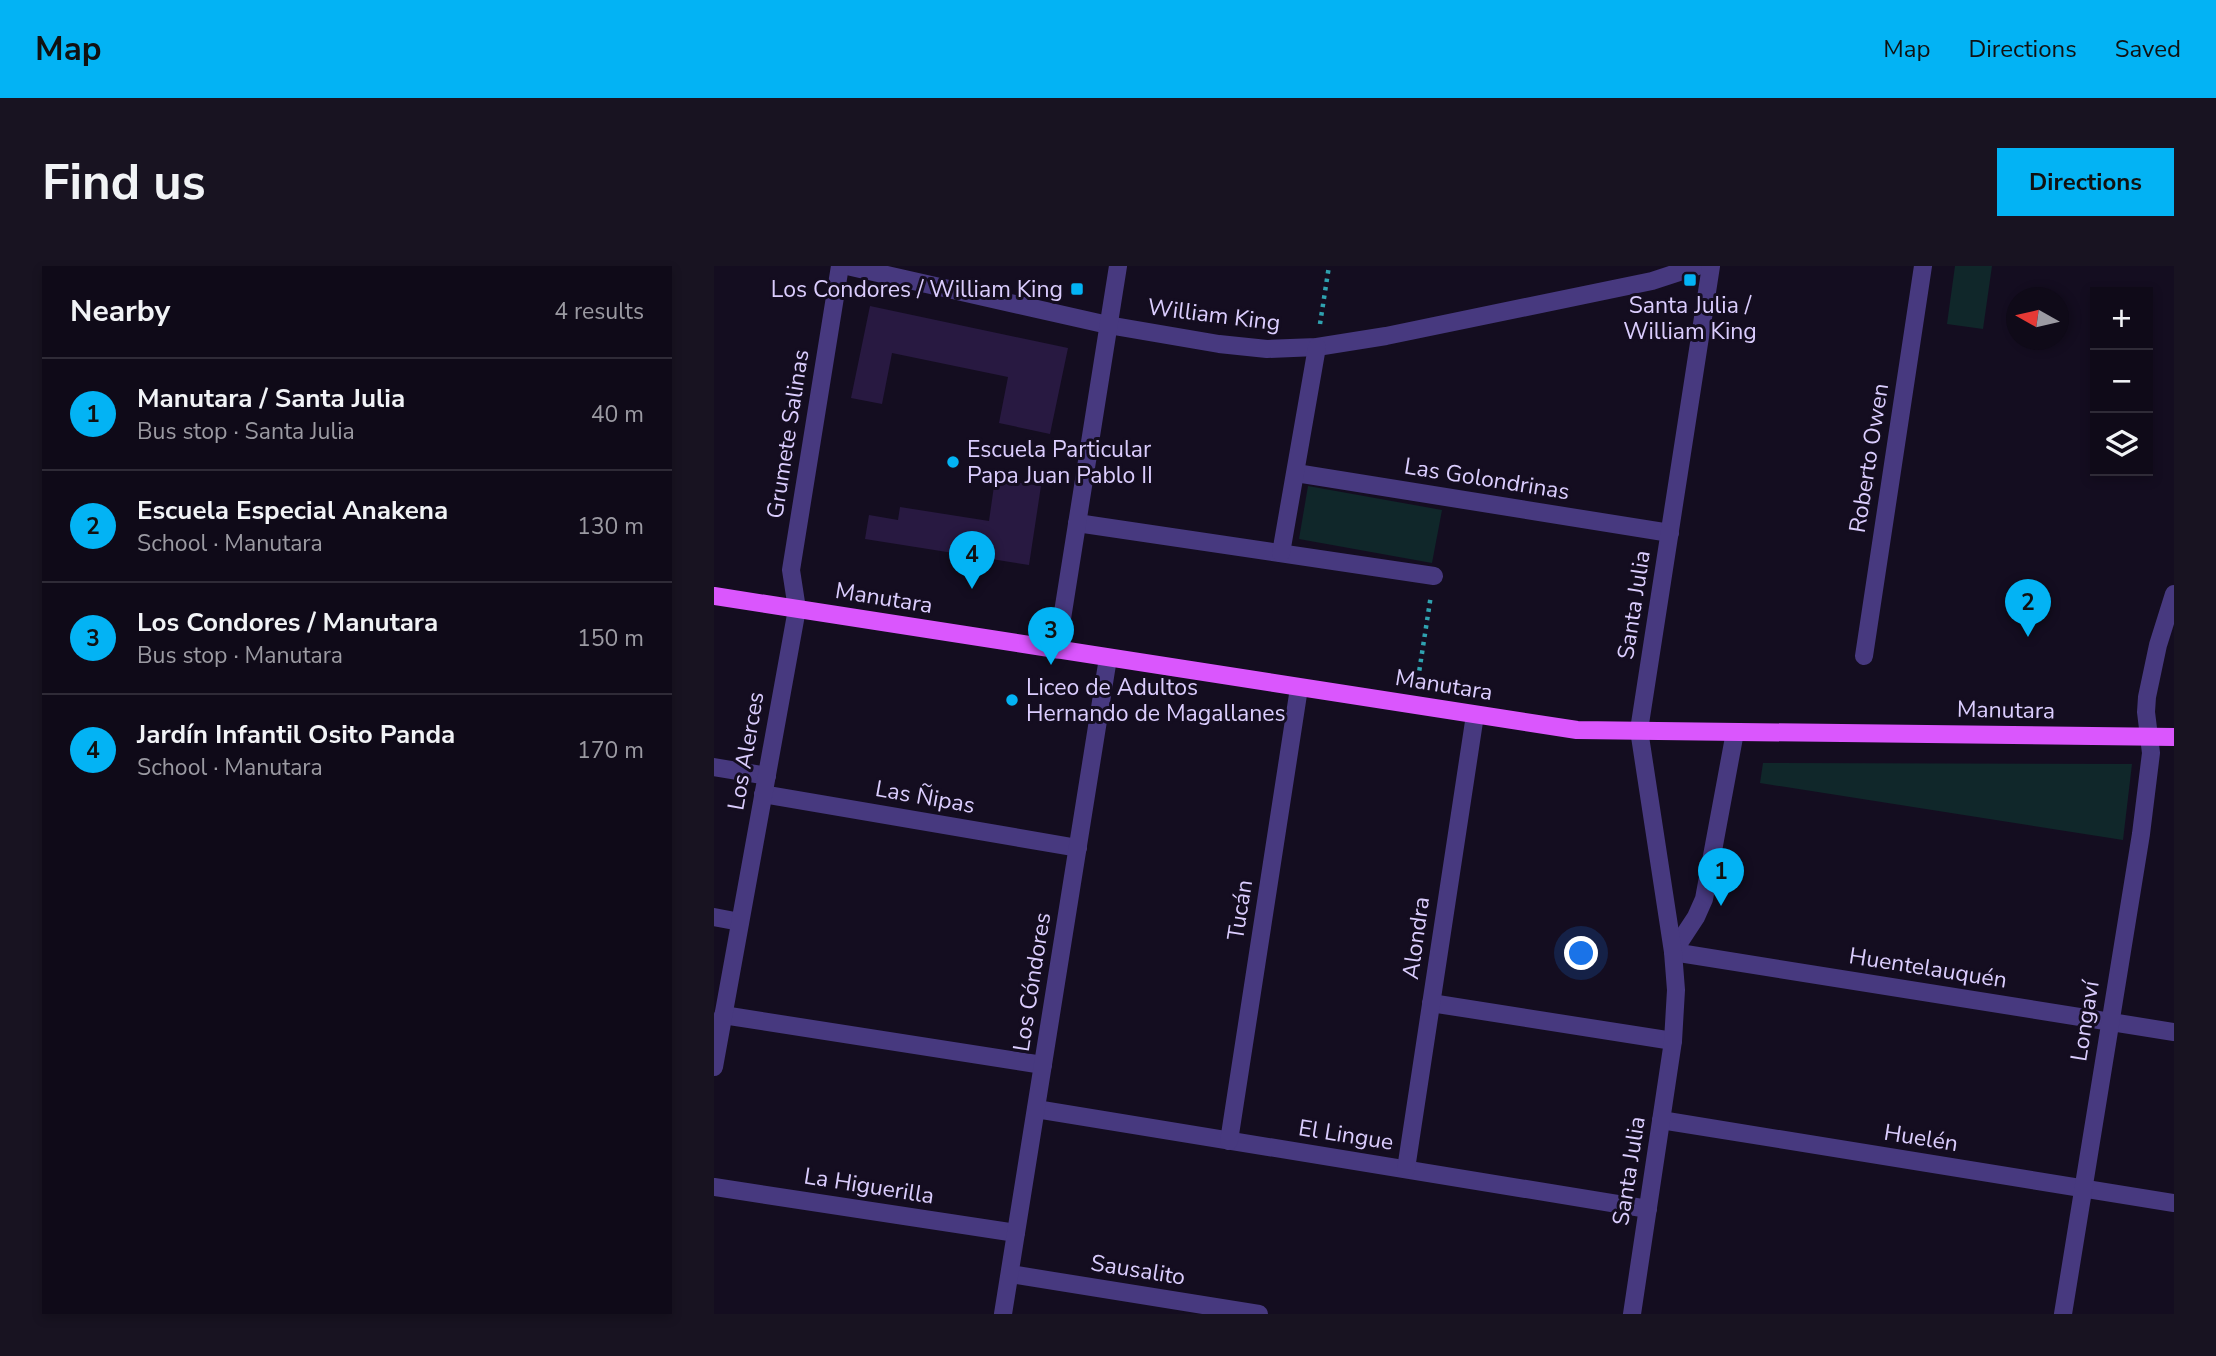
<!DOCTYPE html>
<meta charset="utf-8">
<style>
body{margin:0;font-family:"Nunito Sans",sans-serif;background:#181321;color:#f1f3f6}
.controls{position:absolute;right:21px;top:21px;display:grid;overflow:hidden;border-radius:0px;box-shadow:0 4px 10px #0003}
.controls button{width:63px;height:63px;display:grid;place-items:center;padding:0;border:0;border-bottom:2px solid #2f2b37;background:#0f0a18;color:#f1f3f6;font:35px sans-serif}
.compass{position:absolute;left:1292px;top:21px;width:63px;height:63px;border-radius:50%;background:#0f0a18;box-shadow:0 4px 10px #0003;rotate:278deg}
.you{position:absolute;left:868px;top:688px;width:24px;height:24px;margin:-18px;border:5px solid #fff;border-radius:50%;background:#1a73e8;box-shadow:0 0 0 10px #1a73e833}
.badge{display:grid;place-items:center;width:46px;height:46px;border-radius:50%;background:#03b3f4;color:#111;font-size:23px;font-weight:700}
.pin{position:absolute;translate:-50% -58px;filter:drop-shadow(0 2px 4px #0008)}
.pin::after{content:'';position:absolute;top:37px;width:24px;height:21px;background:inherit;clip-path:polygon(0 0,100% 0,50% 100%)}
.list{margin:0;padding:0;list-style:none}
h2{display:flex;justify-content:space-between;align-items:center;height:91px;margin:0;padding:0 28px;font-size:30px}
h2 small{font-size:23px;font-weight:400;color:#9b9aa2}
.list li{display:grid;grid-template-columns:46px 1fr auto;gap:21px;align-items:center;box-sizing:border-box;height:112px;padding:0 28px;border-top:2px solid #2f2b37}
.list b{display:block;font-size:26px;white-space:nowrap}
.list p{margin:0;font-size:23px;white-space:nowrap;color:#9b9aa2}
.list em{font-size:23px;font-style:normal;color:#9b9aa2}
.icon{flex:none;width:38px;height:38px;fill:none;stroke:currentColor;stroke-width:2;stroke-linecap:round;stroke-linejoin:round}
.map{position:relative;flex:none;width:1460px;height:1048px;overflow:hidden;border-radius:0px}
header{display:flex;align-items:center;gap:42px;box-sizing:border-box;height:98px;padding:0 35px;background:#03b3f4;color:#111}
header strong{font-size:33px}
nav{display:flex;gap:38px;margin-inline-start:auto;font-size:24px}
.intro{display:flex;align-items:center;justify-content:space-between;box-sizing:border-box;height:168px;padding:0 42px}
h1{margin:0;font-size:49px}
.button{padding:18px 32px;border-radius:0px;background:#03b3f4;color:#111;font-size:24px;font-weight:700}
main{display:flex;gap:42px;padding:0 42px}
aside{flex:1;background:#0f0a18;border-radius:0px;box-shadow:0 4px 10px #0003}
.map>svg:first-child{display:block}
.green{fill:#10272a}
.building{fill:#281941}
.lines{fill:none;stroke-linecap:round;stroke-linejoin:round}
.path{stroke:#2fa2b0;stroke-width:4.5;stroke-dasharray:3.5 5;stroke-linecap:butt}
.minor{stroke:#47397f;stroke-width:18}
.major{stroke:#da56fd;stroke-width:18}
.poi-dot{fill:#03b3f4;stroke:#140d20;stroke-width:2.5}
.labels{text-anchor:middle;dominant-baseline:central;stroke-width:6;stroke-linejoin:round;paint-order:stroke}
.poi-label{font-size:23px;fill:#dbcdfe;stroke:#140d20;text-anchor:start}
.street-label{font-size:23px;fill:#dbcdfe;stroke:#140d20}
</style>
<header>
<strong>Map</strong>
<nav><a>Map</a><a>Directions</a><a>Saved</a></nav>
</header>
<div class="intro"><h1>Find us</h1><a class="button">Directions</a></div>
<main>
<aside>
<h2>Nearby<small>4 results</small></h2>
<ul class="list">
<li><span class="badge">1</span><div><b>Manutara / Santa Julia</b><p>Bus stop · Santa Julia</p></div><em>40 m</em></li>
<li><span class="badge">2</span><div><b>Escuela Especial Anakena</b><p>School · Manutara</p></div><em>130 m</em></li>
<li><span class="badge">3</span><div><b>Los Condores / Manutara</b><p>Bus stop · Manutara</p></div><em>150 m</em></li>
<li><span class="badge">4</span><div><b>Jardín Infantil Osito Panda</b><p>School · Manutara</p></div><em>170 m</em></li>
</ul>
</aside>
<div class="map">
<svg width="1460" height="1048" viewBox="0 0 1460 1048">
<rect width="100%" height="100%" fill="#140d20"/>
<g class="green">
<polygon points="1241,0 1278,0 1269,63 1233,58"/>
<polygon points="594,220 728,244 718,297 585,273"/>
<polygon points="1049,497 1418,498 1409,574 1046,517"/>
</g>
<g class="building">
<polygon points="156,40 354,82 336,168 285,157 294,111 178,87 168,138 137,132"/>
<polygon points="281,213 327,220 315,299 151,273 155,249 184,254 186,241 275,255"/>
</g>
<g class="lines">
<g class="path">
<polyline points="606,58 615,0"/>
<polyline points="704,413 717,329"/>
</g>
<g class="minor">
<polyline points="133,0 394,59 505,78 553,83 603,81 672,70 938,15 984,0"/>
<polyline points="582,207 956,267"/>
<polyline points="363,257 720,310"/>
<polyline points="567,287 603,81"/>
<polyline points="343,384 404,0"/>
<polyline points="1150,390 1209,0"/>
<polyline points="1021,466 990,633 982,651 959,686 1460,766"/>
<polyline points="0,501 53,510"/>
<polyline points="49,528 364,582"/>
<polyline points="0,651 26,656"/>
<polyline points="717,737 959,775"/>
<polyline points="9,749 329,799"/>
<polyline points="0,801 83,343 77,304 126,0"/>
<polyline points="322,843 934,943"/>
<polyline points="947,854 1460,937"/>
<polyline points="515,875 585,422"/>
<polyline points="692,903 761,449"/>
<polyline points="0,921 302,967"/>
<polyline points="296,1008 545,1048"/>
<polyline points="289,1048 394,392"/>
<polyline points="918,1048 959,775 962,724 959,686 925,464 997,0"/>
<polyline points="1349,1048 1427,568 1437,487 1432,446 1433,431 1444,379 1460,328"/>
</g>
<polyline class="major" points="0,330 863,464 1460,471"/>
</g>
<g class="poi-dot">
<rect x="969" y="7" width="14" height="14" rx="3.5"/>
<rect x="356" y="16" width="14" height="14" rx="3.5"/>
<circle cx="239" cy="196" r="7"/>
<circle cx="298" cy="434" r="7"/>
</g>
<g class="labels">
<g class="poi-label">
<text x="349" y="23" text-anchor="end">Los Condores / William King</text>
<text x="976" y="39" text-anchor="middle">Santa Julia /<tspan x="976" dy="26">William King</tspan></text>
<text x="253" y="183">Escuela Particular<tspan x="253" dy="26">Papa Juan Pablo II</tspan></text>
<text x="312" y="421">Liceo de Adultos<tspan x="312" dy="26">Hernando de Magallanes</tspan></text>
</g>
<g class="street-label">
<text transform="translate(500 49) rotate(7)">William King</text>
<text transform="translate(74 168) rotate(-81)">Grumete Salinas</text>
<text transform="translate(1155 192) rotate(-81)">Roberto Owen</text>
<text transform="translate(773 213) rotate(9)">Las Golondrinas</text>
<text transform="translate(170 332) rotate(9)">Manutara</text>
<text transform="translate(920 339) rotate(-81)">Santa Julia</text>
<text transform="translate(730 419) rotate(9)">Manutara</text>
<text transform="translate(1292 444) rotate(1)">Manutara</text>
<text transform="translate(32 485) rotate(-80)">Los Alerces</text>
<text transform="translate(211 531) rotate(10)">Las Ñipas</text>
<text transform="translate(526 644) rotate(-81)">Tucán</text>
<text transform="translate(702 672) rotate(-82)">Alondra</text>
<text transform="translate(1214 702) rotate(9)">Huentelauquén</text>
<text transform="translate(318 716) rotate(-81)">Los Cóndores</text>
<text transform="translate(1371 755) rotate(-81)">Longaví</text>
<text transform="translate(632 869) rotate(9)">El Lingue</text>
<text transform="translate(1207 872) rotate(9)">Huelén</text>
<text transform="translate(915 905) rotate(-81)">Santa Julia</text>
<text transform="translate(155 920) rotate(9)">La Higuerilla</text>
<text transform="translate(424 1004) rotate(9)">Sausalito</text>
</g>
</g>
</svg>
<div class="controls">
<button>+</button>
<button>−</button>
<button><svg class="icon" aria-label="layers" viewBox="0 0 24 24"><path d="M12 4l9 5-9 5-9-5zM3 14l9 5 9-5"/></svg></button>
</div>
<svg class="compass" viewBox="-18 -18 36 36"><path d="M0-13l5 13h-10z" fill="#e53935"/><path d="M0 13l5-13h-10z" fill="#9b9aa2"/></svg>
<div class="you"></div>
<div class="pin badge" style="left:1007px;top:640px">1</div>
<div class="pin badge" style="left:1314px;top:371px">2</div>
<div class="pin badge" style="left:337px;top:399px">3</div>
<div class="pin badge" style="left:258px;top:323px">4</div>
</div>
</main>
